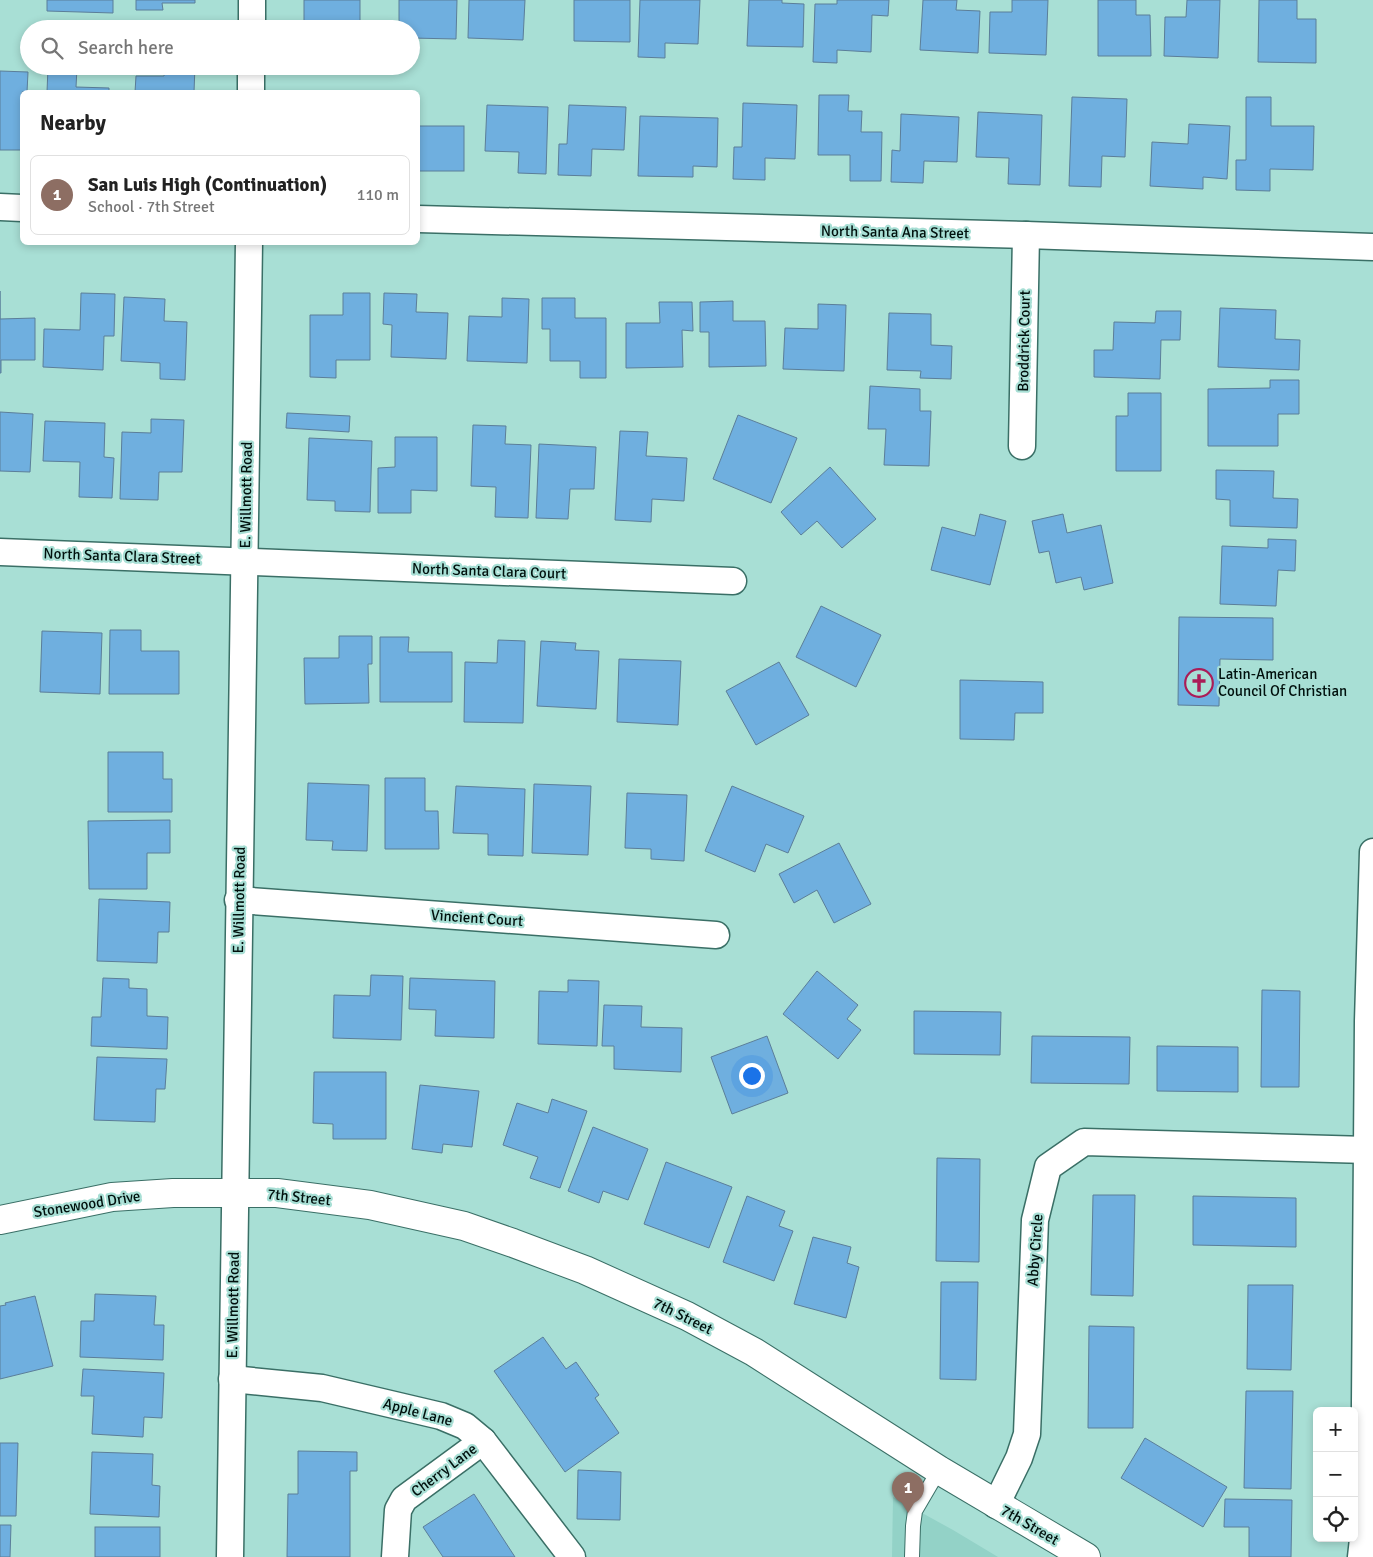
<!DOCTYPE html>
<meta charset="utf-8">
<style>
body{margin:0;font-family:Signika,sans-serif;background:#f2f2f2;color:#222}
.controls{position:absolute;right:15px;bottom:15px;display:grid;overflow:hidden;border-radius:8px;box-shadow:0 2px 8px #0003}
.controls button{width:45px;height:45px;display:grid;place-items:center;padding:0;border:0;border-bottom:1px solid #e0e0e0;background:#fff;color:#222;font:25px sans-serif}
.you{position:absolute;left:751px;top:1075px;width:18px;height:18px;margin:-12px;border:4px solid #fff;border-radius:50%;background:#1a73e8;box-shadow:0 0 0 8px #1a73e833}
.badge{display:grid;place-items:center;width:32px;height:32px;border-radius:50%;background:#ea580c;color:#fff;font-size:16px;font-weight:700}
.pin{position:absolute;translate:-50% -41px;filter:drop-shadow(0 1px 2px #0008)}
.pin::after{content:'';position:absolute;top:26px;width:18px;height:15px;background:inherit;clip-path:polygon(0 0,100% 0,50% 100%)}
.list{margin:0;padding:0;list-style:none}
h2{display:flex;justify-content:space-between;align-items:center;height:65px;margin:0;padding:0 20px;font-size:21px}
h2 small{font-size:16px;font-weight:400;color:#767676}
.list li{display:grid;grid-template-columns:32px 1fr auto;gap:15px;align-items:center;box-sizing:border-box;height:80px;margin:0 10px 10px;padding:0 10px;border:1px solid #e0e0e0;border-radius:8px}
.list b{display:block;font-size:19px;white-space:nowrap}
.list p{margin:0;font-size:16px;white-space:nowrap;color:#767676}
.list em{font-size:16px;font-style:normal;color:#767676}
.icon{flex:none;width:28px;height:28px;fill:none;stroke:currentColor;stroke-width:2;stroke-linecap:round;stroke-linejoin:round}
.map{position:relative;flex:none;width:1373px;height:1557px;overflow:hidden}
.search{position:absolute;background:#fff;box-shadow:0 2px 8px #0003;left:20px;top:20px;width:400px;height:55px;display:flex;align-items:center;gap:12px;box-sizing:border-box;padding:0 18px;border-radius:28px;color:#767676;font-size:19px}
.panel{position:absolute;background:#fff;box-shadow:0 2px 8px #0003;left:20px;top:90px;width:400px;height:155px;border-radius:8px}
.map>svg:first-child{display:block}
.built{fill:#93d2c7}
.building{fill:#6fafdf;stroke:#5b7e99}
.lines{fill:none;stroke-linecap:round;stroke-linejoin:round}
.service-casing{stroke:#3a6f66;stroke-width:16}
.minor-casing{stroke:#3a6f66;stroke-width:29}
.tertiary-casing{stroke:#3a6f66;stroke-width:30}
.service{stroke:#fff;stroke-width:14}
.minor{stroke:#fff;stroke-width:26}
.tertiary{stroke:#fff;stroke-width:28}
.labels{text-anchor:middle;dominant-baseline:central;stroke-width:4.5;stroke-linejoin:round;paint-order:stroke}
.street-label{font-size:15px;fill:#00100d;stroke:#a8dfd5}
.poi-label{font-size:15px;fill:#00100d;stroke:#a8dfd5;text-anchor:start}
</style>
<div class="map">
<svg width="1373" height="1557" viewBox="0 0 1373 1557">
<rect width="100%" height="100%" fill="#a8dfd5"/>
<polygon class="built" points="893,1497 953,1530 998,1557 892,1557"/>
<g class="building">
<polygon points="47,0 113,0 113,13 47,11"/>
<polygon points="136,0 195,0 195,3 162,3 163,10 136,10"/>
<rect x="304" y="0" width="56" height="29"/>
<polygon points="399,0 457,0 456,39 411,38 411,29 399,29"/>
<polygon points="469,0 525,0 523,40 468,38"/>
<polygon points="574,0 630,0 630,42 574,41"/>
<polygon points="640,0 700,0 698,44 665,43 665,58 638,57"/>
<polygon points="749,0 782,0 782,3 804,4 803,47 747,46"/>
<polygon points="837,0 889,0 888,16 872,15 871,52 837,50 837,63 813,62 815,4 837,4"/>
<polygon points="923,0 957,0 956,10 980,11 978,53 920,50"/>
<polygon points="1012,0 1048,0 1046,55 989,53 990,12 1012,12"/>
<polygon points="1098,0 1136,0 1136,15 1150,15 1151,56 1098,56"/>
<polygon points="1187,0 1220,0 1218,58 1164,56 1165,17 1186,17"/>
<polygon points="1259,0 1297,0 1297,19 1316,19 1316,63 1258,62"/>
<polygon points="165,66 195,66 194,92 135,92 136,76 164,76"/>
<polygon points="48,67 77,68 76,87 109,88 109,92 47,92"/>
<polygon points="0,71 28,72 27,92 22,92 22,150 0,150"/>
<polygon points="819,95 849,95 848,111 862,111 861,132 882,132 881,181 850,181 850,155 818,155"/>
<polygon points="1072,97 1127,99 1125,157 1102,156 1101,187 1069,186"/>
<polygon points="1246,97 1271,97 1271,126 1314,126 1313,170 1270,169 1270,191 1236,190 1236,160 1246,160"/>
<polygon points="743,103 797,105 795,159 765,158 765,180 733,179 734,147 742,147"/>
<polygon points="487,105 548,107 546,174 518,173 519,152 485,151"/>
<polygon points="569,105 626,107 624,150 592,149 591,176 558,175 559,144 567,144"/>
<polygon points="978,112 1042,115 1040,185 1008,184 1009,158 976,157"/>
<polygon points="901,114 959,117 957,162 924,161 923,183 891,182 892,150 900,151"/>
<polygon points="640,116 718,118 717,167 693,166 693,177 638,176"/>
<polygon points="1189,124 1230,126 1227,179 1203,177 1203,189 1150,186 1152,142 1188,144"/>
<rect x="418" y="126" width="46" height="45"/>
<polygon points="0,291 0,319 35,318 35,360 1,360 1,373 0,373"/>
<polygon points="81,293 115,294 114,336 104,336 103,370 43,367 44,329 80,330"/>
<polygon points="343,293 370,293 370,360 336,360 336,378 310,377 310,315 343,315"/>
<polygon points="384,293 417,294 416,312 448,313 446,359 391,357 392,325 383,324"/>
<polygon points="124,297 165,299 164,321 187,322 185,380 160,379 160,363 121,361"/>
<polygon points="502,298 529,299 527,363 467,361 469,316 502,317"/>
<polygon points="542,298 575,298 575,318 606,318 606,378 580,378 580,361 550,361 550,329 542,329"/>
<polygon points="733,301 733,321 765,321 766,366 709,367 709,332 700,332 700,302"/>
<polygon points="659,302 692,302 693,331 682,330 683,367 626,368 626,323 660,323"/>
<polygon points="818,304 846,305 844,371 783,369 785,328 818,329"/>
<polygon points="1220,308 1276,310 1275,339 1300,340 1299,370 1218,367"/>
<polygon points="1156,311 1181,311 1180,340 1161,340 1160,379 1094,377 1094,350 1113,350 1114,322 1155,323"/>
<polygon points="889,313 931,314 931,345 952,346 951,379 920,378 921,371 887,370"/>
<polygon points="1270,380 1299,380 1299,414 1278,414 1278,446 1208,446 1208,389 1270,388"/>
<polygon points="870,386 920,389 920,411 931,411 929,466 884,465 886,429 868,429"/>
<polygon points="1128,393 1161,393 1161,471 1116,471 1116,416 1128,416"/>
<polygon points="0,412 33,414 30,472 0,471"/>
<polygon points="287,413 350,416 349,432 286,428"/>
<polygon points="738,415 797,438 771,503 713,479"/>
<polygon points="151,419 184,420 182,472 159,472 158,500 120,499 122,432 151,433"/>
<polygon points="45,421 105,423 104,457 114,458 112,498 79,497 80,462 43,461"/>
<polygon points="473,425 506,426 505,444 531,445 528,518 495,517 496,487 471,486"/>
<polygon points="620,431 648,432 646,456 687,458 684,501 652,499 651,522 615,520"/>
<polygon points="395,437 437,437 437,491 411,490 411,513 378,513 378,468 395,467"/>
<polygon points="309,438 372,441 370,512 335,511 335,501 307,500"/>
<polygon points="539,444 596,447 594,489 570,489 568,519 536,518"/>
<polygon points="830,467 876,519 842,548 817,521 801,535 781,512"/>
<polygon points="1216,470 1274,471 1273,498 1298,499 1297,528 1230,526 1230,500 1216,499"/>
<polygon points="980,514 1006,521 990,585 931,570 942,527 975,536"/>
<polygon points="1063,514 1067,533 1101,525 1113,583 1084,590 1081,577 1056,583 1049,551 1039,553 1032,521"/>
<polygon points="1268,539 1296,540 1295,571 1278,570 1276,606 1220,604 1222,546 1268,548"/>
<polygon points="821,606 881,635 856,687 796,657"/>
<polygon points="1179,617 1273,618 1273,660 1220,659 1219,706 1178,705"/>
<polygon points="110,630 141,630 141,651 179,651 179,694 109,694"/>
<polygon points="42,631 102,633 100,694 40,692"/>
<polygon points="339,636 372,636 372,664 368,664 369,703 305,704 304,658 339,658"/>
<polygon points="380,637 409,637 408,652 452,652 452,702 380,702"/>
<polygon points="498,640 525,641 523,723 464,722 465,662 497,663"/>
<polygon points="541,641 576,643 575,650 599,651 596,709 537,706"/>
<polygon points="619,659 681,661 678,725 617,722"/>
<polygon points="779,662 809,715 756,745 726,691"/>
<polygon points="960,680 1043,682 1043,713 1015,713 1014,740 960,739"/>
<polygon points="108,752 163,752 163,779 172,779 172,812 108,812"/>
<polygon points="385,778 425,778 425,811 438,811 439,849 385,849"/>
<polygon points="308,783 369,785 367,851 332,850 333,841 306,840"/>
<polygon points="534,784 591,786 588,855 532,853"/>
<polygon points="456,786 525,789 523,856 488,855 488,834 453,833"/>
<polygon points="732,786 804,816 788,853 766,844 755,872 705,851"/>
<polygon points="627,793 687,795 684,861 651,859 651,849 625,848"/>
<polygon points="170,820 170,853 147,853 147,889 89,889 88,821"/>
<polygon points="839,843 871,904 834,923 817,890 794,903 779,874"/>
<polygon points="99,899 170,902 169,932 158,932 157,963 97,961"/>
<polygon points="817,971 858,1005 847,1019 861,1030 838,1059 783,1014"/>
<polygon points="371,975 403,976 401,1040 333,1038 334,995 370,996"/>
<polygon points="103,978 129,979 129,988 147,989 147,1016 168,1017 167,1049 91,1046 92,1017 101,1017"/>
<polygon points="410,978 495,981 494,1038 435,1036 436,1010 409,1009"/>
<polygon points="568,980 599,981 597,1046 538,1044 539,991 568,992"/>
<polygon points="1262,990 1300,991 1299,1087 1261,1087"/>
<polygon points="604,1005 642,1006 641,1027 682,1028 681,1072 614,1069 614,1046 602,1046"/>
<polygon points="914,1011 1001,1012 1000,1055 914,1054"/>
<polygon points="767,1036 788,1093 732,1114 711,1057"/>
<polygon points="1032,1036 1130,1037 1129,1084 1031,1083"/>
<polygon points="1157,1046 1238,1047 1238,1092 1157,1091"/>
<polygon points="97,1057 167,1059 165,1089 156,1089 155,1122 94,1120"/>
<polygon points="314,1072 386,1072 386,1139 333,1139 333,1124 313,1123"/>
<polygon points="420,1085 479,1091 472,1147 443,1144 442,1153 412,1149"/>
<polygon points="552,1099 587,1111 560,1188 530,1178 538,1157 503,1145 517,1103 548,1113"/>
<polygon points="593,1127 648,1149 628,1200 603,1191 599,1203 568,1191"/>
<polygon points="937,1158 980,1159 979,1262 936,1261"/>
<polygon points="666,1162 732,1187 709,1248 644,1224"/>
<polygon points="1093,1195 1135,1195 1133,1296 1091,1295"/>
<polygon points="747,1196 785,1211 779,1226 793,1231 774,1281 723,1262"/>
<polygon points="1193,1196 1296,1198 1296,1247 1193,1245"/>
<polygon points="813,1237 851,1247 847,1263 859,1267 846,1318 794,1304"/>
<polygon points="941,1282 978,1282 976,1380 940,1379"/>
<polygon points="1248,1285 1293,1285 1291,1370 1247,1369"/>
<polygon points="95,1294 156,1296 154,1325 164,1325 163,1360 80,1357 81,1321 94,1321"/>
<polygon points="35,1296 53,1366 0,1379 0,1306 6,1305 5,1303"/>
<polygon points="1089,1326 1134,1327 1133,1428 1088,1428"/>
<polygon points="543,1337 566,1369 576,1362 599,1395 595,1398 619,1433 565,1472 494,1371"/>
<polygon points="83,1369 164,1373 162,1418 144,1417 143,1437 92,1434 94,1396 81,1396"/>
<polygon points="1246,1391 1293,1391 1291,1489 1244,1488"/>
<polygon points="1145,1438 1227,1487 1203,1527 1121,1478"/>
<polygon points="0,1443 18,1443 16,1516 0,1516"/>
<polygon points="298,1451 357,1452 357,1471 350,1471 350,1557 287,1557 288,1494 298,1494"/>
<polygon points="92,1452 153,1454 152,1485 160,1486 159,1517 90,1514"/>
<polygon points="578,1470 621,1472 620,1520 577,1519"/>
<polygon points="474,1494 515,1557 443,1557 423,1527"/>
<polygon points="1225,1499 1292,1500 1291,1557 1249,1557 1249,1527 1224,1527"/>
<polygon points="0,1525 11,1525 10,1557 0,1557"/>
<rect x="95" y="1527" width="65" height="30"/>
</g>
<g class="lines">
<defs>
<polyline id="service" points="912,1557 913,1526 915,1511 939,1470"/>
<g id="minor">
<polyline points="252,29 252,0"/>
<polyline points="251,92 251,66"/>
<polyline points="0,207 22,208"/>
<polyline points="418,219 1026,235 1373,247"/>
<polyline points="1022,446 1026,235"/>
<polyline points="0,552 733,581"/>
<polyline points="238,900 716,935"/>
<polyline points="232,1379 322,1388 441,1416 465,1426 483,1441 572,1557"/>
<polyline points="996,1505 1019,1458 1027,1434 1035,1220 1048,1167 1084,1142 1367,1150"/>
<polyline points="230,1557 249,242"/>
<polyline points="395,1557 398,1510 404,1499 483,1441"/>
<polyline points="1361,1557 1364,1530 1368,1021 1373,852"/>
</g>
<polyline id="tertiary" points="0,1220 112,1197 173,1193 277,1193 370,1205 464,1226 513,1243 585,1270 687,1316 754,1352 939,1470 1086,1557"/>
</defs>
<use href="#service" class="service-casing"/>
<use href="#minor" class="minor-casing"/>
<use href="#tertiary" class="tertiary-casing"/>
<use href="#service" class="service"/>
<use href="#minor" class="minor"/>
<use href="#tertiary" class="tertiary"/>
</g>
<defs>
<symbol id="church-ring" viewBox="-11 -11 22 22"><circle r="9.5" fill="#a8dfd5" stroke="#ab1c57" stroke-width="1.5"/><path d="M-1.2-6h2.4v3.5h3.3v2.4h-3.3V6h-2.4V-.1h-3.3v-2.4h3.3Z" fill="#ab1c57"/></symbol>
</defs>
<g fill-rule="evenodd">
<use href="#church-ring" x="1183" y="667" width="32" height="32"/>
</g>
<g class="labels">
<g class="street-label">
<text transform="translate(895 232) rotate(1)">North Santa Ana Street</text>
<text transform="translate(1024 341) rotate(-89)">Broddrick Court</text>
<text transform="translate(246 495) rotate(-89)">E. Willmott Road</text>
<text transform="translate(122 556) rotate(2)">North Santa Clara Street</text>
<text transform="translate(489 571) rotate(2)">North Santa Clara Court</text>
<text transform="translate(239 900) rotate(-89)">E. Willmott Road</text>
<text transform="translate(477 918) rotate(4)">Vincient Court</text>
<text transform="translate(299 1197) rotate(6)">7th Street</text>
<text transform="translate(87 1204) rotate(-9)">Stonewood Drive</text>
<text transform="translate(1035 1250) rotate(-86)">Abby Circle</text>
<text transform="translate(233 1305) rotate(-89)">E. Willmott Road</text>
<text transform="translate(683 1316) rotate(26)">7th Street</text>
<text transform="translate(418 1412) rotate(15)">Apple Lane</text>
<text transform="translate(444 1470) rotate(-37)">Cherry Lane</text>
<text transform="translate(1030 1525) rotate(30)">7th Street</text>
</g>
<g class="poi-label">
<text x="1218" y="674">Latin-American<tspan x="1218" dy="17">Council Of Christian</tspan></text>
</g>
</g>
</svg>
<div class="controls">
<button>+</button>
<button>−</button>
<button><svg class="icon" aria-label="locate" viewBox="0 0 24 24"><circle cx="12" cy="12" r="6"/><path d="M12 2v4M12 18v4M2 12h4M18 12h4"/></svg></button>
</div>
<div class="you"></div>
<div class="pin badge" style="left:908px;top:1513px;background:#8d6e63">1</div>
<div class="search"><svg class="icon" aria-label="search" viewBox="0 0 24 24"><circle cx="10" cy="10" r="6"/><path d="M15 15l6 6"/></svg>Search here</div>
<section class="panel">
<h2>Nearby<small></small></h2>
<ul class="list">
<li><span class="badge" style="background:#8d6e63">1</span><div><b>San Luis High (Continuation)</b><p>School · 7th Street</p></div><em>110 m</em></li>
</ul>
</section>
</div>
